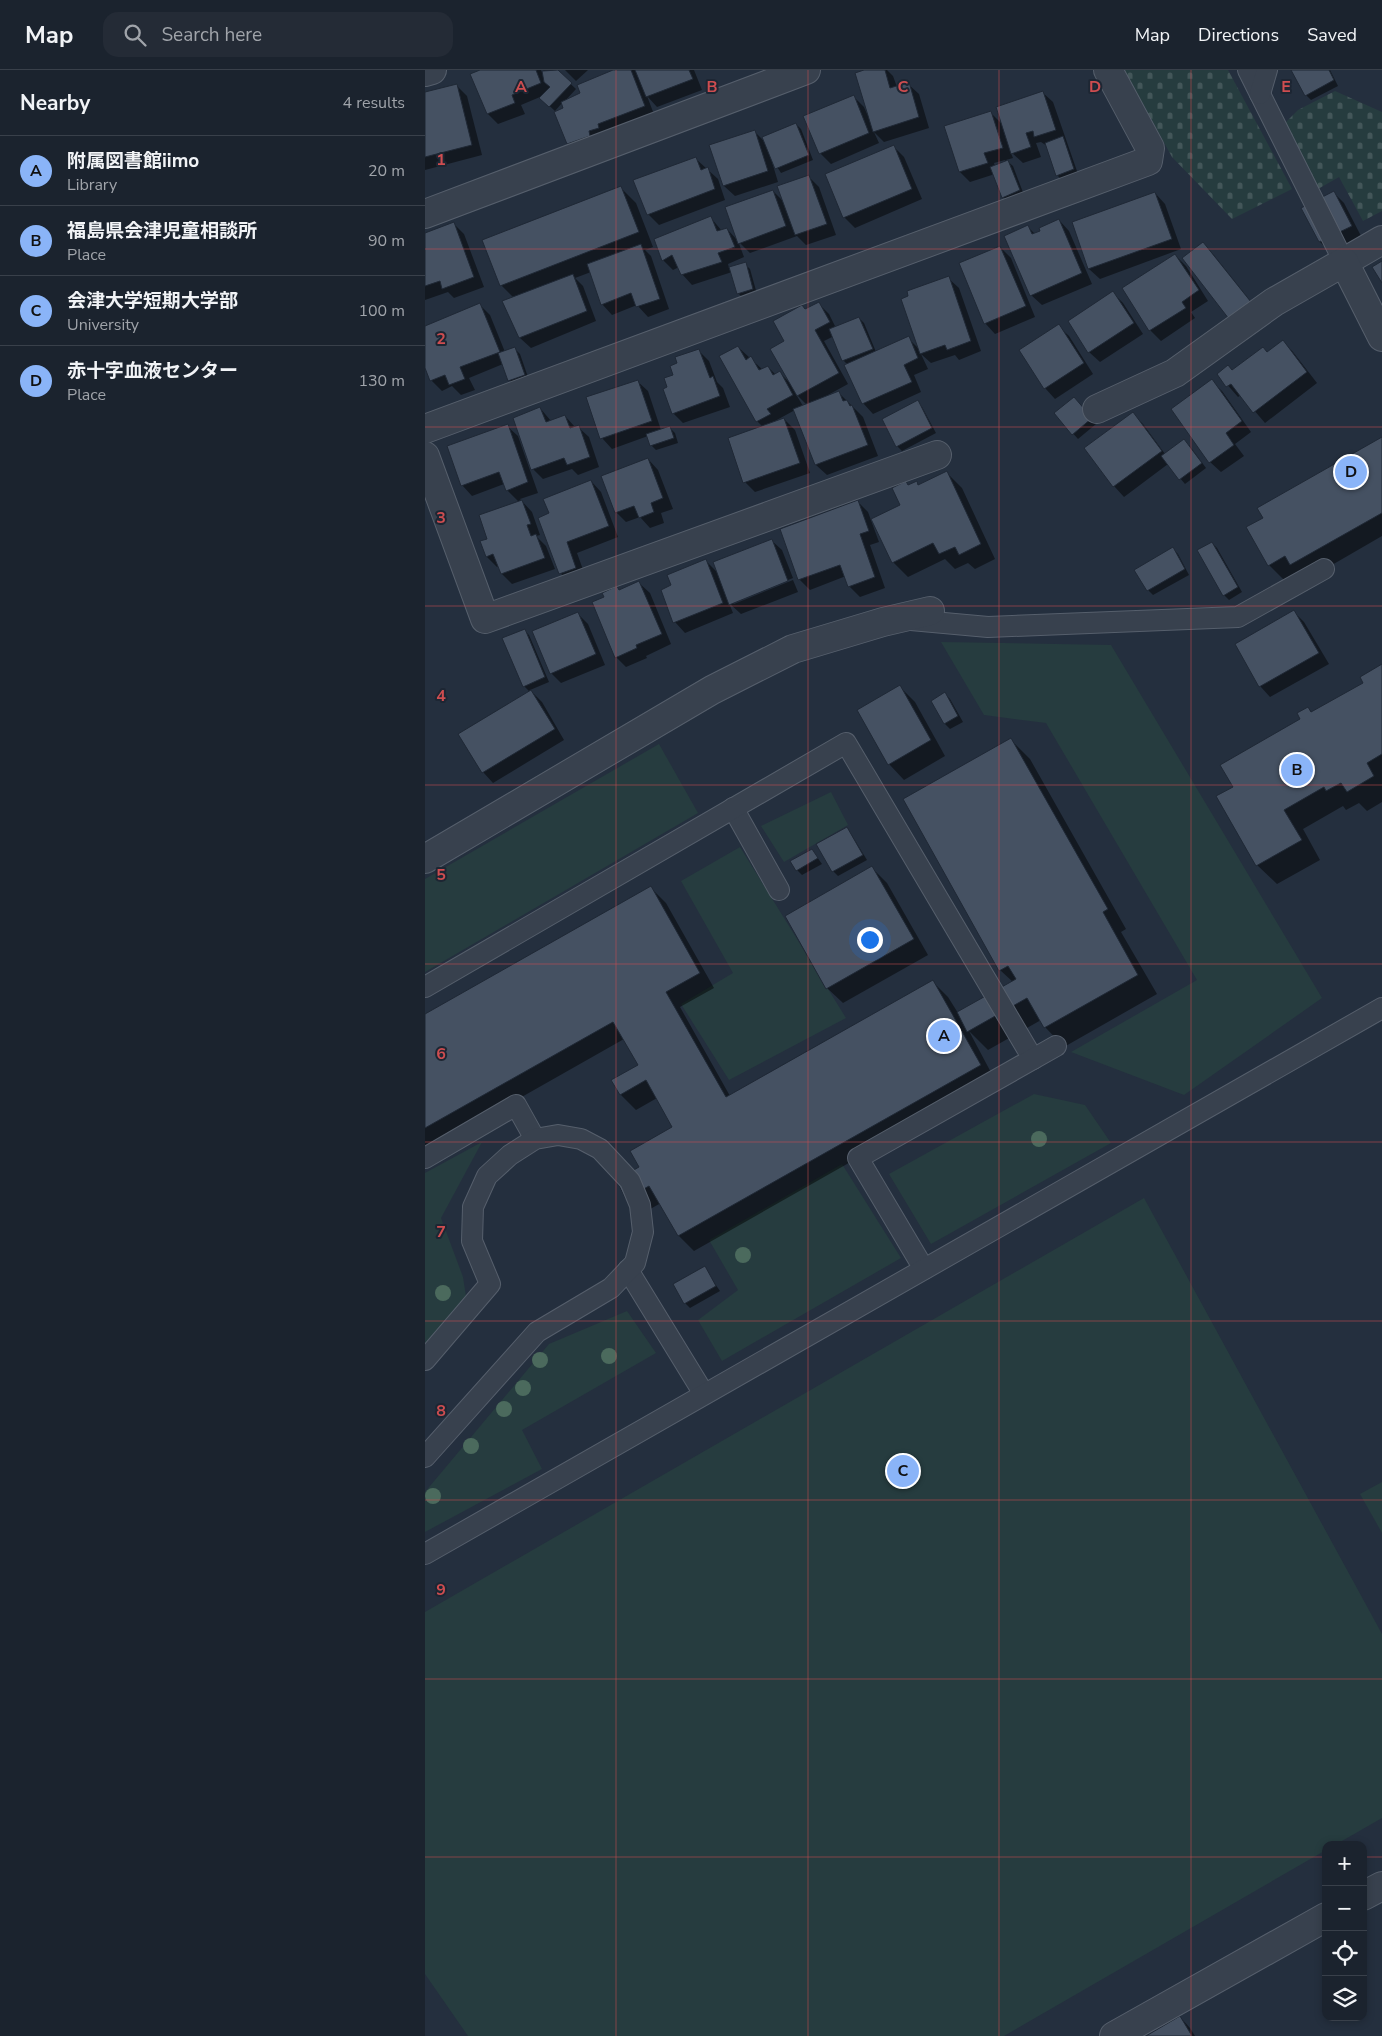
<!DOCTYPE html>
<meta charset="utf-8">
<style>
body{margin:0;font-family:"Nunito Sans","Noto Sans JP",sans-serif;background:#242b36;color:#f1f3f6}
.controls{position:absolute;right:15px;bottom:15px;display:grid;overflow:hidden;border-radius:10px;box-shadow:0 2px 8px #0003}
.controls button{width:45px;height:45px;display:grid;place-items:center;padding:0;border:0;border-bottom:1px solid #39404a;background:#1b232e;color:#f1f3f6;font:25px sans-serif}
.you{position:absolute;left:444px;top:869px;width:18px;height:18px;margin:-12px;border:4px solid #fff;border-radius:50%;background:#1a73e8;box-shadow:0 0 0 8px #1a73e833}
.badge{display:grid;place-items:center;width:32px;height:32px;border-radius:50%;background:#8ab4f8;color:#111;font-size:16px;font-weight:700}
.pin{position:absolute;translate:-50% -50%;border:2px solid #fff;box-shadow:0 1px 5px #0006}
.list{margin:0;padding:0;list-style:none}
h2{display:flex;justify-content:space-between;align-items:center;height:65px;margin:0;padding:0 20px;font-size:21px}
h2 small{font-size:16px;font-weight:400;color:#a0a4aa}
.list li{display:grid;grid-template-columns:32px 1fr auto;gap:15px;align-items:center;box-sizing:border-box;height:70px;padding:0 20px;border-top:1px solid #39404a}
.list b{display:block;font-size:19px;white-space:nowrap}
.list p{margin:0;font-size:16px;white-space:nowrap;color:#a0a4aa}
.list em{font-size:16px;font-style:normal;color:#a0a4aa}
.icon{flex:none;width:28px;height:28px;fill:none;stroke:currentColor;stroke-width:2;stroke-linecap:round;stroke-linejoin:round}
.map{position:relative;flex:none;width:957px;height:1966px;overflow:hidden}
header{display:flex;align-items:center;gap:30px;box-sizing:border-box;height:70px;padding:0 25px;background:#1b232e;border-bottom:1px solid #39404a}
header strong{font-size:24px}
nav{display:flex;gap:28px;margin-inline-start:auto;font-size:18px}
.search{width:350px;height:45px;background:#242b36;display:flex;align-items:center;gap:12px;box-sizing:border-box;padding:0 18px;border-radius:15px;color:#a0a4aa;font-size:19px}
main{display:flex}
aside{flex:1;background:#1b232e}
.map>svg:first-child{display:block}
.green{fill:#263c3f}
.cemetery{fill:url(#cemetery-stones)}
.shadow{fill:#0007;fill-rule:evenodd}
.building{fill:#455162;stroke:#1f2835}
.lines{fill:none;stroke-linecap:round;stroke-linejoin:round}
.lane-casing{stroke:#565f6c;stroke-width:22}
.street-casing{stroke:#565f6c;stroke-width:30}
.lane{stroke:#38414e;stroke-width:20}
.street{stroke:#38414e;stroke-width:28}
.tree{fill:#4b6a5d}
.grid{fill:none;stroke:#ce4d50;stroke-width:1;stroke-opacity:0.55}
.grid-label{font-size:16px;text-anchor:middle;font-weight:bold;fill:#ce4d50;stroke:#1d2633;stroke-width:4;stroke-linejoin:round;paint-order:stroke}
</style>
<header>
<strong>Map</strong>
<div class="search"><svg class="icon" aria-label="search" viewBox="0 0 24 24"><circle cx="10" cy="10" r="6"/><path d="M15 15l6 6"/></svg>Search here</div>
<nav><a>Map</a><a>Directions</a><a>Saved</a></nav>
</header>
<main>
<aside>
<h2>Nearby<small>4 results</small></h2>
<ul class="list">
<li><span class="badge">A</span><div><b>附属図書館iimo</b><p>Library</p></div><em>20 m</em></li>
<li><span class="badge">B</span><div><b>福島県会津児童相談所</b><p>Place</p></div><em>90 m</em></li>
<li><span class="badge">C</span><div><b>会津大学短期大学部</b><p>University</p></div><em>100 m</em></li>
<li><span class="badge">D</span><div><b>赤十字血液センター</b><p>Place</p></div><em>130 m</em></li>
</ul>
</aside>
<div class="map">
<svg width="957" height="1966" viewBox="0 0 957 1966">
<defs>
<pattern id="cemetery-stones" width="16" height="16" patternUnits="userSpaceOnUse" patternTransform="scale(1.25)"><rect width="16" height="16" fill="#263c3f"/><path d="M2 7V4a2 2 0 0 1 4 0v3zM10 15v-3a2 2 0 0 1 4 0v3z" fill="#435659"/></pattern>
</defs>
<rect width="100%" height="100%" fill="#242f3e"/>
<g class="green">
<polygon points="516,572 686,575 897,928 759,1025 646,982 772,910 621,653 559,645"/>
<polygon points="234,674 273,743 0,902 0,809"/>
<polygon points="406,722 423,755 359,792 336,756"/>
<polygon points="315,777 421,948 304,1010 256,934 308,903 256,811"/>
<polygon points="609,1024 660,1035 686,1073 506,1174 464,1104"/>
<polygon points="57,1072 16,1148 38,1207 42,1233 0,1280 0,1103"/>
<polygon points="417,1094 476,1188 297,1291 273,1250 313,1220 284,1170"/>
<polygon points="719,1128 957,1564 957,1748 910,1775 901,1775 901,1780 579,1966 43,1966 0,1904 0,1542"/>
<polygon points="202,1241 231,1283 97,1360 117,1399 0,1462 0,1422 124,1274"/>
<polygon points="957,1412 957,1463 935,1424"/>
</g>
<g class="cemetery">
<polygon points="699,0 803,0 867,119 807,149 747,87"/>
<polygon points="910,21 957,42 957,141 938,151 914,107 893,119 860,53 873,40"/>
</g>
<g class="shadow">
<polygon points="58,0 116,0 117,2 119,0 131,0 151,19 140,31 157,23 192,0 269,0 277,20 232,37 222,26 230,47 154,84 143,74 137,33 130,41 115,27 96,35 100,44 73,54 63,44"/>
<polygon points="140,0 163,0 151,11"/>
<polygon points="443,0 462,0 468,6 472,17 483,14 494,24 504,58 459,72 449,62 454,73 406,94 395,83 428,26 439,37 442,44 443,43"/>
<polygon points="868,0 905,0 913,16 886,30 881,25"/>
<polygon points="31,15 42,26 57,85 0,100 0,23"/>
<path d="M617,22L628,32L653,104L637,110L632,105L622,76L616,72L611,73L616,87L598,93L585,81L588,88L581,90L588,96L599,125L583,132L578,127L570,104L545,112L535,102L520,57L565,42L578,55ZM580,90V92L570,96L569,93Z"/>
<polygon points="371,54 376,59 388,90 356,103 349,92 347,92 353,112 310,126 299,116 286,76 330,62 341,73"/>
<polygon points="469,77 479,87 497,129 430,158 419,147"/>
<polygon points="271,89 293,109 300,130 234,155 224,145 210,111"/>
<polygon points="384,107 394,117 411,165 381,175 372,166 325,183 313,171 319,187 303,194 304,198 320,194 325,199 332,224 318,228 313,223 307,202 267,215 257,204 254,197 248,200 238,190 286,148 297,161 302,159 314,172 348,121 359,132"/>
<polygon points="196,118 211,133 228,177 220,180 226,186 244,239 223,247 212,235 187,245 177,234 166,202 150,208 158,216 171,251 106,278 95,268 78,232 89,228 76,215"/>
<polygon points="730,123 740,134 756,179 675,209 664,199 648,153"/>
<polygon points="909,123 919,133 936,166 905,182 895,172 878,139"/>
<polygon points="634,150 644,161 667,214 617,235 606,225 603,157 610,164"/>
<polygon points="29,154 39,164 59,217 29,228 23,222 0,230 0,164"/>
<polygon points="778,173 788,184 835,243"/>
<polygon points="575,177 586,188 610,247 570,264 560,253"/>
<polygon points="750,185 761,196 783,231 766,242 770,248 736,271 725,260 698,218"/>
<path d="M523,208L534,218L556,281L534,290L530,285L506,293L496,284L503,299L489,305L496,322L448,344L438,333L423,295L419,291L409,266L399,271L423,314L403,325L404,326L413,322L438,347L453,386L402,405L391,395L370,340L350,351L359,349L370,360L385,403L330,422L320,412L338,357L332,351L313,277L338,300L343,297L351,305L355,303L365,313L360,272L380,240L393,233L404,244L411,258L434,248L439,253L451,282L483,268L494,279ZM372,326H373L382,335L378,336Z"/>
<polygon points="688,223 698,233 718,264 675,292 664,282"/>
<polygon points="55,235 65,245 80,282 90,279 95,284 104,310 89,315 84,310 78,294 44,308 50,320 36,325 27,316 17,321 6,310 0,295 0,257"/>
<polygon points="633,256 644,266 668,304 630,329 620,318"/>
<polygon points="858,271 868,282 892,313 840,353 816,325 813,327 793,304 808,302 842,283"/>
<polygon points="273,280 284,291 292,312 298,318 305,337 258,353 248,343 244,318 254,294"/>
<polygon points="212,311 223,321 236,360 245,358 250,363 253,373 231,380 226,375 223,366 187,379 177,368"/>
<polygon points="786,311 797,321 826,362 810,374 819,386 796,402 785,392 748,339"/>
<polygon points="492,332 497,337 511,363 477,381 472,376"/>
<polygon points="654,333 671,354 653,369 630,343"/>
<polygon points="115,338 126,351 140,346 150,357 153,357 164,367 174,397 153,405 147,399 118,409 108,399"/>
<polygon points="708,344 718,354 740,384 764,375 781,398 760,414 743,394 699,427 689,416"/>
<polygon points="82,356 93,366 113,423 95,429 107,442 115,465 111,466 121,476 130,499 87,514 77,504 74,496 72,497 62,487 64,469 94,432 82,420 79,414 47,426 37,415"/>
<polygon points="957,368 957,466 881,510 859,510 844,495 839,448"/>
<polygon points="223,389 233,400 248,439 236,443 239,453 225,458 215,447 201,452 191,442"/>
<polygon points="522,403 537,418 570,489 550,499 543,493 530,499 520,489 483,507 468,492 477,436 484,416 492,413 494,416"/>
<polygon points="166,411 176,422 193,467 152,483 161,508 146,513 135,503 125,444"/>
<polygon points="433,432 443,442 454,472 445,475 460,518 435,527 424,516 421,506 385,520 374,509"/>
<polygon points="346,470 357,480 368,508 309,532 309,534 368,510 373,522 316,544 304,533 308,543 260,563 250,552 237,521 248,516 281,491 293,503"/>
<polygon points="787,473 792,478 817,522 804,530 799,525"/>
<polygon points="748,479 753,484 764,505 728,525 723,520"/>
<polygon points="214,513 225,523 246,574 221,586 222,588 201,597 191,587 180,527 192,518 195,521"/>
<polygon points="869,542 879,552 904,594 845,627 835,616"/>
<polygon points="153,544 163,554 180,595 136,613 126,603"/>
<polygon points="99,560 104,565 124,612 105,620 117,632 139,670 68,713 58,702 105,622 99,616"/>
<polygon points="957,596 957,732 942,741 934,733 921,740 918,736 878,759 895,790 852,814 832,795 810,718 877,650 883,638 888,643 940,613"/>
<polygon points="475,617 490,632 520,686 479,710 464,694"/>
<polygon points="520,624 525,629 538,652 525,659 520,654 507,631"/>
<polygon points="585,669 605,689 701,859 696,862 732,924 639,977 620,957 616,950 563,980 544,961 570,1010 269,1181 254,1166 236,1133 218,1143 216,1097 249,1058 232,1028 211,1040 196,1025 188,1010 214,996 199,969 0,1082 0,946 226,818 241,833 289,918 255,937 305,1026 508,912 523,927 533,943 588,912 575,900"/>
<polygon points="421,759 426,764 442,790 413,806 408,801"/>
<polygon points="387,780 397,794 377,805 372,800"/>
<polygon points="447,798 462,813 503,885 418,933 402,918"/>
<polygon points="279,1198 295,1221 265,1238 260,1233"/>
<polygon points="755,1947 765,1958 770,1966 723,1966"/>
</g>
<g class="building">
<polygon points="55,0 111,0 116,13 87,25 90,33 62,44 45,4"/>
<polygon points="133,0 147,13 124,37 114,28 125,17 119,12 117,1"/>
<polygon points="188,0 206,0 220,36 173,54 174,58 164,61 165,66 142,74 129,42 138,38 136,32 155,23 152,15"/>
<polygon points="210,0 264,0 268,9 221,27"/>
<polygon points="439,0 460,0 465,18 484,12 494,47 448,62 430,3"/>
<polygon points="866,0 904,0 909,10 880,26"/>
<polygon points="32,14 47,75 0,87 0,22"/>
<polygon points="618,21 631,60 609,67 608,61 601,63 606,77 586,84 571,37"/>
<polygon points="429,25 444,63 394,84 378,46"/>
<polygon points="566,41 578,78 559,83 563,93 534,102 519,56"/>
<polygon points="371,53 384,85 350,99 337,67"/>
<polygon points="330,60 343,101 298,116 284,75"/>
<polygon points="638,66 649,99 631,106 620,73"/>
<polygon points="469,75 487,119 418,148 400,104"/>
<polygon points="271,87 276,100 283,97 290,119 222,145 208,110"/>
<polygon points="583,90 595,120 577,128 565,97"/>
<polygon points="384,105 402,154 370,165 352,116"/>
<polygon points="196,116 214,162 75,216 57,170"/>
<polygon points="348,120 361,156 313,174 300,137"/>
<polygon points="909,121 927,156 894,172 876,138"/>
<polygon points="730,122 747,169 663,199 647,152"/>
<polygon points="286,146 292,161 302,158 310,177 293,183 297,192 256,205 247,185 237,191 229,169"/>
<polygon points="634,149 657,203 605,226 579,166 603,155 607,164 615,161 614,158"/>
<polygon points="29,152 49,207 17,219 15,211 0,216 0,163"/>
<polygon points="778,172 826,232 804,249 757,188"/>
<polygon points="216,174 235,229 211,237 206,223 176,235 162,194"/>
<polygon points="575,176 601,236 559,254 534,193"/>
<polygon points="750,184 774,220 757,232 761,238 724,261 697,218"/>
<polygon points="957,191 957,213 947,197"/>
<polygon points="321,192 328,219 312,224 304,197"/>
<polygon points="148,204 162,241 94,268 77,231"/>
<polygon points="524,206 546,271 522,280 520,275 495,284 476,229 483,226 482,221"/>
<polygon points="688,221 709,253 663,283 643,251"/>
<polygon points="394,232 405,252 390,260 414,303 372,326 345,279 359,271 348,251 377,235 380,239"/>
<polygon points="55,233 75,282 35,297 40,309 24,315 20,305 5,311 0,298 0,256"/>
<polygon points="434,247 448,279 417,291 404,259"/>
<polygon points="634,254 659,293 619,319 594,280"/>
<polygon points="484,266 493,288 479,295 487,312 437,334 419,295"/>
<polygon points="858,270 882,302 828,343 806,314 801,317 792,304 803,295 807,300 838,277 842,282"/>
<polygon points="313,276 321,290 326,286 334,300 343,296 348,305 355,301 368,325 342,339 346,344 331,352 294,286"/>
<polygon points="90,277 100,305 83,311 73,283"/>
<polygon points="274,279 285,308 288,306 295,326 247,344 238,319 242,317 239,308 248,305 245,296 252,293 250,287"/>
<polygon points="787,309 817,351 801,363 809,375 784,393 746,339"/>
<polygon points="213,310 227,351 175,369 161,327"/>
<polygon points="414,321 418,331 422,330 425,336 427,335 443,375 390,395 368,339"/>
<polygon points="649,327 667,348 647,365 629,343"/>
<polygon points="493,330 507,358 471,377 457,349"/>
<polygon points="115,337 121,352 140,345 145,358 154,355 165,387 142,395 139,388 106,400 88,348"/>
<polygon points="708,342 737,381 688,417 659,378"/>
<polygon points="359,348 375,393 318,413 303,368"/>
<polygon points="83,354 103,412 81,421 74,402 36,416 22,376"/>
<polygon points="245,356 249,368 225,376 221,364"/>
<polygon points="957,367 957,443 865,495 860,486 843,496 821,457 838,448 832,438"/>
<polygon points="759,369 777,393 754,410 736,386"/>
<polygon points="223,388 238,428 226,433 229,442 214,448 209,436 190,443 176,406"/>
<polygon points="522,401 556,474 534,485 530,477 514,484 508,473 467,493 446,449 475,435 467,418 481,411 483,415 492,411 493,415"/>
<polygon points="166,410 184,456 142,472 151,498 134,504 113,448 124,443 118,429"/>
<polygon points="97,430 106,454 102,455 106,466 111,464 120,488 76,504 68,484 61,487 55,471 62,469 54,445"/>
<polygon points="433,430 444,461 435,464 450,507 423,517 415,495 373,510 355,459"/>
<polygon points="347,469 363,511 304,535 288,492"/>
<polygon points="787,472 813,517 798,526 772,480"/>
<polygon points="748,477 760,499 722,521 709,500"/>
<polygon points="281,489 298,533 248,553 236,520 246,515 242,505"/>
<polygon points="214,511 237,564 211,575 212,578 190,588 167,532 179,527 177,523 192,516 194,520"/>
<polygon points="869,540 894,583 834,617 810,574"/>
<polygon points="153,542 171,584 125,604 107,561"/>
<polygon points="100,559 120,607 98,617 77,568"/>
<polygon points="957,594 957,684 942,693 949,706 922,722 916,713 901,721 899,717 859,740 877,770 831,796 791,726 808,717 795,695 875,649 872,643 883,637 886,642 938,613 935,607"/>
<polygon points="475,615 506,670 463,695 432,640"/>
<polygon points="106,620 130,659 57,703 33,664"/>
<polygon points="520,622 533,646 519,654 506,631"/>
<polygon points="586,668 683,839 678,842 713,905 619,958 602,928 542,962 532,942 591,909 583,896 574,901 478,729"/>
<polygon points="422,757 438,785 407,802 391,774"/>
<polygon points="387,779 393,788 371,801 365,791"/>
<polygon points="447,796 489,869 401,919 360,846"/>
<polygon points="226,816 275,903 241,922 301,1027 508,910 556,995 253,1166 224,1116 201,1129 191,1110 214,1097 205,1081 247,1057 221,1010 195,1025 186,1010 213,995 188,952 0,1058 0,944"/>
<polygon points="280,1196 291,1216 259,1234 248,1214"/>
<polygon points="755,1946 767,1966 721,1966"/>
</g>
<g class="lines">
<defs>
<g id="lane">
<polyline points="823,0 919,192"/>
<polyline points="835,24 842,0"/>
<polyline points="486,550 563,557 813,547 899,499"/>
<polyline points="308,738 354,820"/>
<polyline points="0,917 421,673 608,989"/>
<polyline points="0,1088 91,1035 110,1069"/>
<polyline points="499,1199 433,1088 631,976"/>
<polyline points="203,1200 279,1324"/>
<polyline points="0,1290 65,1214 47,1171 48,1137 62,1106 85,1085 110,1069 133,1065 156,1069 175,1079 205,1111 215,1135 218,1162 210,1193 186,1218 112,1262 0,1387"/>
<polyline points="0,1484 957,938"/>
</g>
<g id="street">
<polyline points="0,2 7,0"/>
<polyline points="0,144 381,0"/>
<polyline points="919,192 957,170"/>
<polyline points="672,339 750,303 849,232 919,192 957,267"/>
<polyline points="0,359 723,91 725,78 683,0"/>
<polyline points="0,386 60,549 512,385"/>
<polyline points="0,789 287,620 368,579 458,552 505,541"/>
<polyline points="938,1826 957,1816"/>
<polyline points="689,1966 901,1847"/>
</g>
</defs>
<use href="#lane" class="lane-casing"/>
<use href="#street" class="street-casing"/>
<use href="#lane" class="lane"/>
<use href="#street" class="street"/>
</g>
<g class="tree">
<circle cx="614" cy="1069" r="8"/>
<circle cx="318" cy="1185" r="8"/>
<circle cx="18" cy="1223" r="8"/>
<circle cx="184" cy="1286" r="8"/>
<circle cx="115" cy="1290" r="8"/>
<circle cx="98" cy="1318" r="8"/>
<circle cx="79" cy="1339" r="8"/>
<circle cx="46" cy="1376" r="8"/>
<circle cx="8" cy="1426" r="8"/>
</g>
<path class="grid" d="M191,0V1966M383,0V1966M574,0V1966M766,0V1966M0,179H957M0,357H957M0,536H957M0,715H957M0,894H957M0,1072H957M0,1251H957M0,1430H957M0,1609H957M0,1787H901M938,1787H957"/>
<g class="grid-label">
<text x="96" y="22">A</text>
<text x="287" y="22">B</text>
<text x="478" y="22">C</text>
<text x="670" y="22">D</text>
<text x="861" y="22">E</text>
<text x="16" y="95">1</text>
<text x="16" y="274">2</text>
<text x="16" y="453">3</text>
<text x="16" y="631">4</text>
<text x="16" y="810">5</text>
<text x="16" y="989">6</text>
<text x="16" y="1167">7</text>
<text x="16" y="1346">8</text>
<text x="16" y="1525">9</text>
</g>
</svg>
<div class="controls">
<button>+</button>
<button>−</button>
<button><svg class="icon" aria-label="locate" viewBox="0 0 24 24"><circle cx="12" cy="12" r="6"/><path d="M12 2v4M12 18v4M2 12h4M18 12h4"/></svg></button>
<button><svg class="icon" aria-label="layers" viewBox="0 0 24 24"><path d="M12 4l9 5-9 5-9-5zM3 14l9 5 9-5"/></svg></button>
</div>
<div class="you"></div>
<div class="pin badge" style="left:519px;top:966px">A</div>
<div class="pin badge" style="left:872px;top:700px">B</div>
<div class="pin badge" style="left:478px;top:1401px">C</div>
<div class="pin badge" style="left:926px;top:402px">D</div>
</div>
</main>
